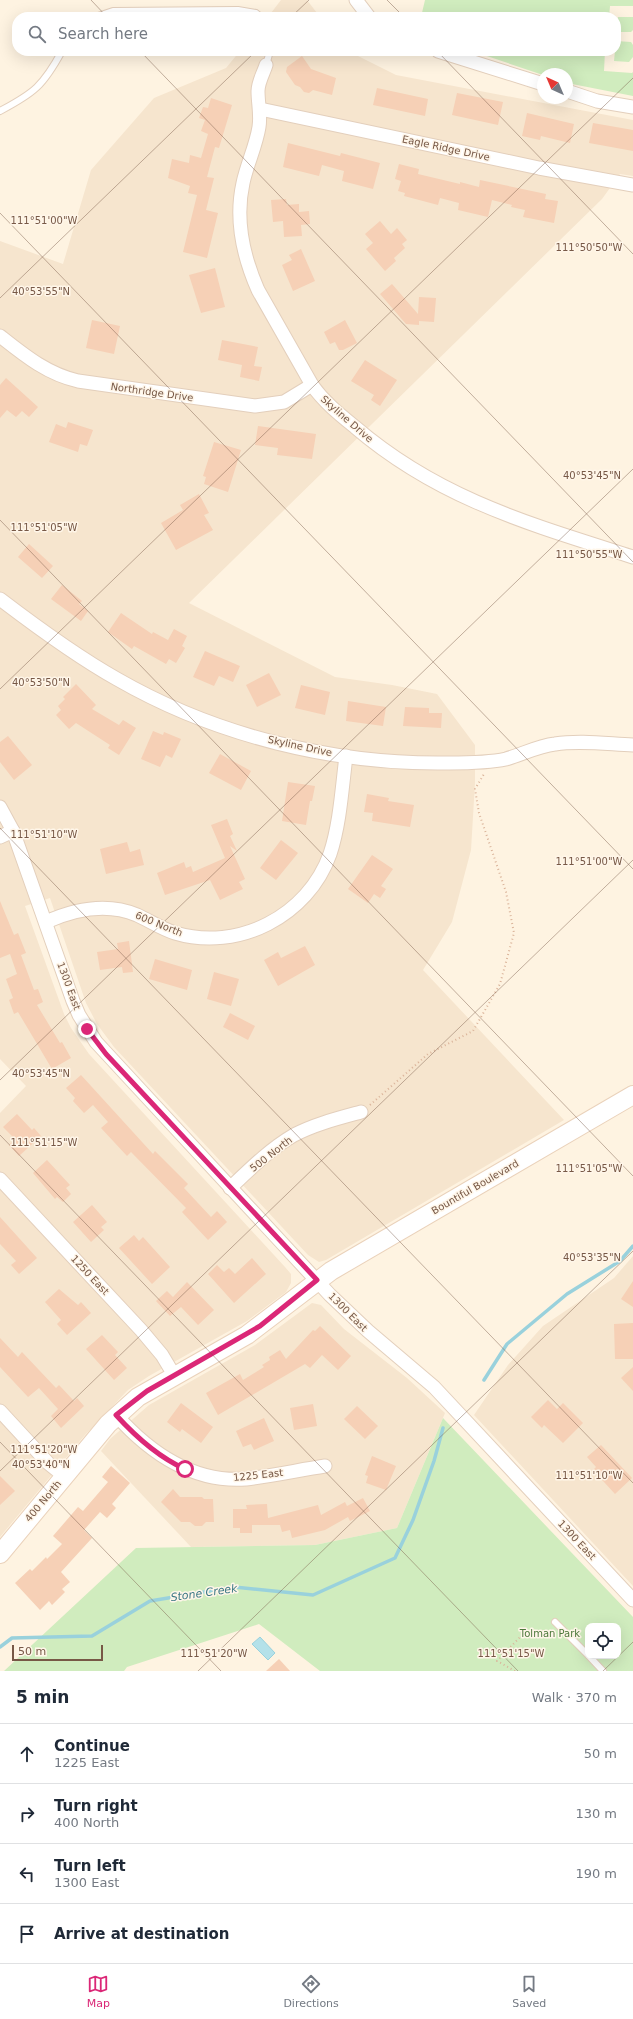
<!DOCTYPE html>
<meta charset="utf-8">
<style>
body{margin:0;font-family:"DejaVu Sans",sans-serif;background:#f6f6f7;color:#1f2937}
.controls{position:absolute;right:12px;bottom:12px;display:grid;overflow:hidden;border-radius:8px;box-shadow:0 4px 16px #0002}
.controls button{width:36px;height:36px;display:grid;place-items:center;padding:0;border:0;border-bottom:1px solid #e0e1e3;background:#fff;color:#1f2937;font:20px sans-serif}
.compass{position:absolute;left:537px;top:68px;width:36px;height:36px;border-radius:50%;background:#fff;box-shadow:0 4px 16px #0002;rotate:316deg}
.scale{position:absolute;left:12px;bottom:10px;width:91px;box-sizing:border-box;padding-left:4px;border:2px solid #775846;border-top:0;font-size:11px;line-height:14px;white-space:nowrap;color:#775846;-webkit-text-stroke:3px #fff6e9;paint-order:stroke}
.stop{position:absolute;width:12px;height:12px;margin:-9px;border:3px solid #db2777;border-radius:50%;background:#fff}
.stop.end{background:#db2777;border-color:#fff;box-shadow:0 1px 4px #0008}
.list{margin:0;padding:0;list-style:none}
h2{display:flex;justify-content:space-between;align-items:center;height:52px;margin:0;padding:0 16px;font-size:17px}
h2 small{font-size:13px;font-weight:400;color:#747a83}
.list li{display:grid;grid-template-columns:26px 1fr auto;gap:12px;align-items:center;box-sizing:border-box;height:60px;padding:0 16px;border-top:1px solid #e0e1e3}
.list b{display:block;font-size:15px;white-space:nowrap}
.list p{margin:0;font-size:13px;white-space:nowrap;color:#747a83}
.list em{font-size:13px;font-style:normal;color:#747a83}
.icon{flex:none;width:22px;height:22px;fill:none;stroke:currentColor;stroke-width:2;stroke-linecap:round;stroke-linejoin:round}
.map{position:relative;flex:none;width:633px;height:1671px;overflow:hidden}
.search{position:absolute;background:#fff;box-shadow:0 4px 16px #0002;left:12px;right:12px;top:12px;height:44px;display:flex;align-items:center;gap:10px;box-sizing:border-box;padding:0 14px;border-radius:16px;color:#747a83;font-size:15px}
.sheet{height:292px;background:#fff}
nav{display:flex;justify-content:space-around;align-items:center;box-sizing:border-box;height:56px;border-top:1px solid #e0e1e3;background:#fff;font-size:11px;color:#747a83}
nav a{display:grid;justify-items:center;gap:2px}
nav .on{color:#db2777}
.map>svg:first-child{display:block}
.residential{fill:#f6e5ce}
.green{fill:#d0ecbe;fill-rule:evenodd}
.water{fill:#b4e1e9;stroke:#99d1dc}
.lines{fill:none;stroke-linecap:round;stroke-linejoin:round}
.stream{stroke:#99d1dc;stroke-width:3.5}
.building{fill:#f6d0b6}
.service-casing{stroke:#e3cfbc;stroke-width:8}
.minor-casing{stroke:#e3cfbc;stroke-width:15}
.secondary-casing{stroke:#ead2bb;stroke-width:20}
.path{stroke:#dab399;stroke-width:2;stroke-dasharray:1 3;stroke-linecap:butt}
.service{stroke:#fff;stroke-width:6}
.minor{stroke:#fff;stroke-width:13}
.secondary{stroke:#fff;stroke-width:18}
.route{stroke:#db2777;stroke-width:5}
.ticks{fill:none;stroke:#775846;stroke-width:1;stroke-opacity:0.45}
.labels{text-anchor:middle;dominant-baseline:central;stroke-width:3;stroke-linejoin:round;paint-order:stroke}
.street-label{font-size:10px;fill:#775846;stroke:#fff6e9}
.park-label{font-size:10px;fill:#4c783a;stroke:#fff6e9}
.water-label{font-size:11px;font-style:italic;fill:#3b7885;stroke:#fff6e9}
.ticks-label{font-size:10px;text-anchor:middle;fill:#775846;stroke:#fff6e9;stroke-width:3;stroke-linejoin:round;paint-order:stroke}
</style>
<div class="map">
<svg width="633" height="1671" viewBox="0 0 633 1671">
<rect width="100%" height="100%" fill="#fef3e1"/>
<g class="residential">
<polygon points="281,0 307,0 320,17 268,17"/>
<polygon points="240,51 348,51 396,75 633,120 633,176 620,174 602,199 189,603 335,677 392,685 437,694 475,745 475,783 471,850 452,922 423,970 564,1120 326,1260 319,1262 308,1255 114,1047 97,1024 86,1003 50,898 25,906 64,1014 71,1028 89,1054 285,1267 291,1274 291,1283 286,1292 247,1321 149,1376 128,1390 85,1435 0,1537 0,1113 26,1086 0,1059 0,241 63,264 91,170 154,98 226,68"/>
<polygon points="633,1256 633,1586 474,1415 508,1365 543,1326 614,1278"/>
<polygon points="312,1303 321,1305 344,1329 407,1378 445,1413 397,1528 315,1545 191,1547 101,1451 110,1439 149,1405 255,1345"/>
</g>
<g class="green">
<polygon points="425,0 633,0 633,6 610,6 609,17 421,17"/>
<polygon points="618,17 633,17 633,30 631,32 617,32"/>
<polygon points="616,41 631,42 633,45 633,57 629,62 614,61"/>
<polygon points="472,51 605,51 604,71 632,73 633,72 633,96 567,83 567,74 543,75"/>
<path d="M443,1418L633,1617V1671H320L259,1624L127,1667L124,1671H4L136,1548L315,1545L397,1528ZM588,1626H618V1656H588Z"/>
</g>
<polygon class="water" points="260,1637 275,1653 268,1660 252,1644"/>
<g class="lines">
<g class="stream">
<polyline points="484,1380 507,1344 567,1294 620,1261 633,1246"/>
<polyline points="0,1647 12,1638 92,1636 150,1601 234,1587 313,1595 395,1558 413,1520 434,1461 443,1428"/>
</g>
</g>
<g class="building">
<polygon points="302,56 311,69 336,78 332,95 313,90 309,93 304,92 300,87 295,85 286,72 287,67"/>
<polygon points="377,88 428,99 425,116 373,105"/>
<polygon points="457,93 503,102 498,125 452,115"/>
<polygon points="211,98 232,105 219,148 215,147 207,177 214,178 206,210 218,213 207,258 183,252 197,195 188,193 190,186 168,178 172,159 189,163 190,155 201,158 208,134 201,131 205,120 199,118 203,107 208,108"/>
<polygon points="527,113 574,124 570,143 541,136 540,140 522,136"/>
<polygon points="593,123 633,130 633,151 589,143"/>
<polygon points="288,143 340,156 341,153 380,163 373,189 342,181 344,171 322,165 319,176 283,167"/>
<polygon points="399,164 419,169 418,174 460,184 460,182 479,187 480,180 546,194 545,199 558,201 554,223 523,217 525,210 511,207 512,205 492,200 488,217 458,210 459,203 440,198 438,205 404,196 405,193 398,191 401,181 395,179"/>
<polygon points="286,199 287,205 299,204 299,212 309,211 310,224 301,225 302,236 284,237 283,221 273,222 271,200"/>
<polygon points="380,221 391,234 397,228 407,240 402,244 405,248 394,258 396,261 385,271 366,249 373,243 365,234"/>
<polygon points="301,249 315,281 293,291 282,265 292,260 289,255"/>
<polygon points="215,268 225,307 201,313 189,275"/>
<polygon points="392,284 418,314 419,297 436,298 434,322 419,321 419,325 406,324 380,294"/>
<polygon points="92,320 120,326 114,354 86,348"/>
<polygon points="345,320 357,343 343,350 339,350 335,342 330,344 324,332"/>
<polygon points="222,340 258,347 254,366 262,367 259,381 240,377 242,365 218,360"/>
<polygon points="365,360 397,380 380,406 371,400 374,395 351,381"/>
<polygon points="6,378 38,407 29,417 22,411 16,417 7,410 0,418 0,385"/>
<polygon points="68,422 93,430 87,446 80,444 78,452 49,442 56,424 66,428"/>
<polygon points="258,426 316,434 312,459 277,455 278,448 255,445"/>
<polygon points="214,442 241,450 228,492 204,484 206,477 203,476"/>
<polygon points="199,494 209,513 204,515 213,530 176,550 161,523 183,510 180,505"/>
<polygon points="29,544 53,566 42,578 18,557"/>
<polygon points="62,585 82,601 79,604 88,611 81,621 51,599"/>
<polygon points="121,613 152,634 153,632 168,640 174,629 187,636 182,646 185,648 176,663 169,659 166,664 134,646 132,649 108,632"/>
<polygon points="205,651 240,666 233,682 219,676 214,686 193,677"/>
<polygon points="269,673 281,695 257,707 246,685"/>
<polygon points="76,684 96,705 92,709 119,725 123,720 136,728 119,755 108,748 110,745 76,723 69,729 56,715 61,710 58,706 65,699 63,697"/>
<polygon points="301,685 330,692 325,715 295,708"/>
<polygon points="348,701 386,707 383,726 346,721"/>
<polygon points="405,707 429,708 429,713 442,713 441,728 403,726"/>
<polygon points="153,731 163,735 164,732 181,739 172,758 166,755 160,767 141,759"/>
<polygon points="8,736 32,765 14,780 0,762 0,742"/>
<polygon points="220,754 251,771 241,790 209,773"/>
<polygon points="288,782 315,786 312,801 310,801 306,825 282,821"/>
<polygon points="367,794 389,798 388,801 414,805 410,827 372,821 373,813 364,812"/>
<polygon points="227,819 233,834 230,836 237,851 230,846 245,879 239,882 243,889 220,900 210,880 165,895 157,873 184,862 186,868 191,866 193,872 225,858 211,825"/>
<polygon points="281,840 298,853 276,880 260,868"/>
<polygon points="127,842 130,852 140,849 144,865 106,874 100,849"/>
<polygon points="372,855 393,869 381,886 386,889 380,898 374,894 368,903 348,889"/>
<polygon points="0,901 14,935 18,933 26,953 21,955 34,990 38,989 43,1002 37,1005 60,1043 62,1042 71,1058 52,1069 18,1012 14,1014 9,1000 13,998 6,979 17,974 10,954 0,958"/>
<polygon points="129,941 133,972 123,973 122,967 100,970 97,952 118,949 117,943"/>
<polygon points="305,946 315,965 278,986 264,960 278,952 281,958"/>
<polygon points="155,959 192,970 187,990 149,979"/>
<polygon points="214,972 239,979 231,1006 207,999"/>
<polygon points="230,1013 255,1026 248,1040 223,1027"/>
<polygon points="81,1075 153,1154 155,1151 188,1184 184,1188 211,1217 217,1211 227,1222 208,1240 182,1212 186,1208 131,1152 127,1156 101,1128 108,1122 93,1105 84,1113 73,1101 75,1098 66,1088"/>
<polygon points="17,1114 32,1130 34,1128 41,1136 19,1156 9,1145 15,1139 3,1127"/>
<polygon points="47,1160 70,1185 66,1188 71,1194 63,1202 57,1197 55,1199 33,1173"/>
<polygon points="92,1205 107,1222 101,1227 104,1230 91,1242 73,1222"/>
<polygon points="0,1217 37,1258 19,1274 11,1265 16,1261 0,1244"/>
<polygon points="134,1235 139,1241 143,1237 170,1267 152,1284 119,1248"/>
<polygon points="252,1258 266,1274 234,1303 208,1274 217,1265 224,1272 229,1268 235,1274"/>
<polygon points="633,1281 633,1307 621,1299"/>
<polygon points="187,1282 214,1310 198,1325 181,1307 170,1316 156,1301 167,1291 173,1297"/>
<polygon points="59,1289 78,1305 81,1302 91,1313 67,1335 57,1324 61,1320 45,1302"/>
<polygon points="633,1323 633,1359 615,1359 614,1324"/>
<polygon points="320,1326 351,1356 338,1370 322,1355 310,1368 305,1364 218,1415 206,1393 240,1374 243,1380 264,1367 262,1365 270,1360 269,1357 280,1350 286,1359 313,1330 315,1331"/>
<polygon points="102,1335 118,1352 115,1355 127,1368 114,1380 86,1349"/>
<polygon points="0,1338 18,1357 22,1352 56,1388 59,1385 74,1401 77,1398 84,1406 61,1428 51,1416 58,1409 39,1388 28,1397 0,1367"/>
<polygon points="633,1367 633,1391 621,1378"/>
<polygon points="548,1400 557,1409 563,1403 583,1423 563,1443 544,1425 542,1428 531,1417"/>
<polygon points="181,1403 213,1427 201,1443 182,1429 180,1432 167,1422"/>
<polygon points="313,1404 317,1426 294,1430 290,1408"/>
<polygon points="357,1406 378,1426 365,1439 344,1419"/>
<polygon points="264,1418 274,1441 254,1450 251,1444 243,1447 236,1431"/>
<polygon points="601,1445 632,1478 615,1494 593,1470 596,1467 587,1457"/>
<polygon points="372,1456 396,1466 386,1490 366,1483 368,1476 365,1475"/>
<polygon points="111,1466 130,1483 112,1504 116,1508 107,1518 100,1512 84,1530 92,1538 61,1572 70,1582 62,1589 65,1592 52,1605 49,1601 40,1610 15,1583 30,1569 32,1571 46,1557 47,1559 62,1544 53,1536 78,1507 83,1511 108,1482 102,1477"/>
<polygon points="0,1476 15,1491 0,1505"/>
<polygon points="173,1489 180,1497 202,1497 204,1499 213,1499 214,1522 206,1522 202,1526 195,1526 190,1522 181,1522 161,1502"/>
<polygon points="363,1498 370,1511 350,1521 348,1517 325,1530 292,1538 290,1530 282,1532 280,1525 252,1525 252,1533 240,1533 240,1528 233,1528 233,1509 247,1509 246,1505 267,1504 268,1518 318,1505 321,1515 345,1502 347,1506"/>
<polygon points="279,1659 290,1671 266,1671"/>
</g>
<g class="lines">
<defs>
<g id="service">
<polyline points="95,17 113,11 238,10 256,13 261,17"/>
<polyline points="266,65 270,51"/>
<path d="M0,111C34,93 43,86 62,51"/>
<polyline points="555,1622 588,1655"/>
<polyline points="589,1656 603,1671"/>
</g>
<g id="minor">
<polyline points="356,0 369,17"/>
<polyline points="438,51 543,84"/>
<path d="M266,65C264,72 258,82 258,91C258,103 261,115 259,127C256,146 247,164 243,183C235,219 243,256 258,290L312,385C324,402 339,414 355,427C439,499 530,524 633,557"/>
<polyline points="567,91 597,101 633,107"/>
<polyline points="260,109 539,168 633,185"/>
<path d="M0,336C24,355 47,374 78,381L255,406L284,402L312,385"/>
<path d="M0,599C38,628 76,656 117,679C216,736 335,765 449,763C468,763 488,763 506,759C523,754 538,746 555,744C580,740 608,744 633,745"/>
<polyline points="0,807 13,831 73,1001 79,1015 96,1042 330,1295 368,1331 434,1387 633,1600"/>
<polyline points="0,837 13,831"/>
<path d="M46,922C75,909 106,902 137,915C150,921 162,929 175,933C238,952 308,916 330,854C340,824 342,788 346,756"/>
<polyline points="0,1179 141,1330 162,1355 174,1375"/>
<path d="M230,1188C250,1169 270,1149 294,1135C315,1124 339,1118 361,1112"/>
<polyline points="0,1411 48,1463 64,1476"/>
<path d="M116,1415C150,1453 193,1483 246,1479C272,1476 299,1470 325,1466"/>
</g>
<polyline id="secondary" points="0,1554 108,1424 138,1397 247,1335 331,1271 633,1095"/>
</defs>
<use href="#service" class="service-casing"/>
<use href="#minor" class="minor-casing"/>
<use href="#secondary" class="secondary-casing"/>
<g class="path">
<polyline points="370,1105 428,1054 473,1031 500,984 514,933 506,892 479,813 475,789 484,774"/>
<polyline points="515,1671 497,1661 525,1632"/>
</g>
<use href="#service" class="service"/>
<use href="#minor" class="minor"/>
<use href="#secondary" class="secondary"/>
</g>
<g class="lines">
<path class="route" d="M87,1029L106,1054L317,1280L260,1326L147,1391L116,1415C136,1437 158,1457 185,1469"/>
</g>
<path class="ticks" d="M91,0L107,17M387,0L404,17M291,17L309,0M140,51L633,562M437,51L633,254M0,213L633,869M0,298L256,51M0,520L633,1176M0,689L633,78M0,828L633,1483M0,1080L633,469M0,1135L518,1671M0,1442L221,1671M0,1471L633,860M198,1671L633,1251M603,1671L633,1642"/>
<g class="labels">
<g class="street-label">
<text transform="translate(446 148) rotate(12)">Eagle Ridge Drive</text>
<text transform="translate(152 392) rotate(8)">Northridge Drive</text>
<text transform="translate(347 419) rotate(41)">Skyline Drive</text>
<text transform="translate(300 746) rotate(12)">Skyline Drive</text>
<text transform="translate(159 924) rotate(22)">600 North</text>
<text transform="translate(69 986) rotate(70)">1300 East</text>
<text transform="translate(271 1154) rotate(-38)">500 North</text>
<text transform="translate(475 1187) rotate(-30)">Bountiful Boulevard</text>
<text transform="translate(90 1275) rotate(47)">1250 East</text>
<text transform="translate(348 1312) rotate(45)">1300 East</text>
<text transform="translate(258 1475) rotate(-6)">1225 East</text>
<text transform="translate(43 1501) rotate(-50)">400 North</text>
<text transform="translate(577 1540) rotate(47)">1300 East</text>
</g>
<g class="park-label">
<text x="550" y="1633">Tolman Park</text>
</g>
<g class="water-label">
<text transform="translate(204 1593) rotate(-8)">Stone Creek</text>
</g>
</g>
<g class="ticks-label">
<text x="44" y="224">111°51'00"W</text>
<text x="589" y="251">111°50'50"W</text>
<text x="41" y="295">40°53'55"N</text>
<text x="592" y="479">40°53'45"N</text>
<text x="44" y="531">111°51'05"W</text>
<text x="589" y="558">111°50'55"W</text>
<text x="41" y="686">40°53'50"N</text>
<text x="44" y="838">111°51'10"W</text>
<text x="589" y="865">111°51'00"W</text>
<text x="41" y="1077">40°53'45"N</text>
<text x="44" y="1146">111°51'15"W</text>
<text x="589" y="1172">111°51'05"W</text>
<text x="592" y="1261">40°53'35"N</text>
<text x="44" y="1453">111°51'20"W</text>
<text x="41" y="1468">40°53'40"N</text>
<text x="589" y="1479">111°51'10"W</text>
<text x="214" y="1657">111°51'20"W</text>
<text x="511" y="1657">111°51'15"W</text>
</g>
</svg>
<div class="controls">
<button><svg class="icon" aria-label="locate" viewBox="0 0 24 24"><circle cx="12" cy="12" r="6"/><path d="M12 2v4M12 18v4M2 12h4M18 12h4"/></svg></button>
</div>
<svg class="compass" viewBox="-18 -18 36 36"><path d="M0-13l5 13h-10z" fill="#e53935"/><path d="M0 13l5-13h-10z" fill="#747a83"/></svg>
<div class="scale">50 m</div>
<div class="stop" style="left:185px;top:1469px"></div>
<div class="stop end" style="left:87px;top:1029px"></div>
<div class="search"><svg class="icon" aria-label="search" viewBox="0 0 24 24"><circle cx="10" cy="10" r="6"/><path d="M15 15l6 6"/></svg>Search here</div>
</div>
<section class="sheet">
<h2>5 min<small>Walk · 370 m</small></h2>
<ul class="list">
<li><svg class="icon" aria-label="ahead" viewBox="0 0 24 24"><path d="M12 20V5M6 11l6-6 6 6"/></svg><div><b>Continue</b><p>1225 East</p></div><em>50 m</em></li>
<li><svg class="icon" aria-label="right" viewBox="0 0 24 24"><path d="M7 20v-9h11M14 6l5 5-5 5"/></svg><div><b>Turn right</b><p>400 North</p></div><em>130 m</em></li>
<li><svg class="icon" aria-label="left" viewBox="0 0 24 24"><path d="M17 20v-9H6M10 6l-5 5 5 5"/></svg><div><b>Turn left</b><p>1300 East</p></div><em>190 m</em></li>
<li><svg class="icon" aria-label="arrive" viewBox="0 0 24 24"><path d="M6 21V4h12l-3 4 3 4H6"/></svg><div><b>Arrive at destination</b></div></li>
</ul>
</section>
<nav>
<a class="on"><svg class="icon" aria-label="map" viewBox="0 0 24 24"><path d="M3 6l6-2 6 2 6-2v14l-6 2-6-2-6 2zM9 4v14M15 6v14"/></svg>Map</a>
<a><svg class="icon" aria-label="directions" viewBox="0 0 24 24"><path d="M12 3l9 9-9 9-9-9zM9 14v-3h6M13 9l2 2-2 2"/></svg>Directions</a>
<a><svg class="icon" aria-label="saved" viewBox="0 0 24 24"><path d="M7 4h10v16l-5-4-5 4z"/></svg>Saved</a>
</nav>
